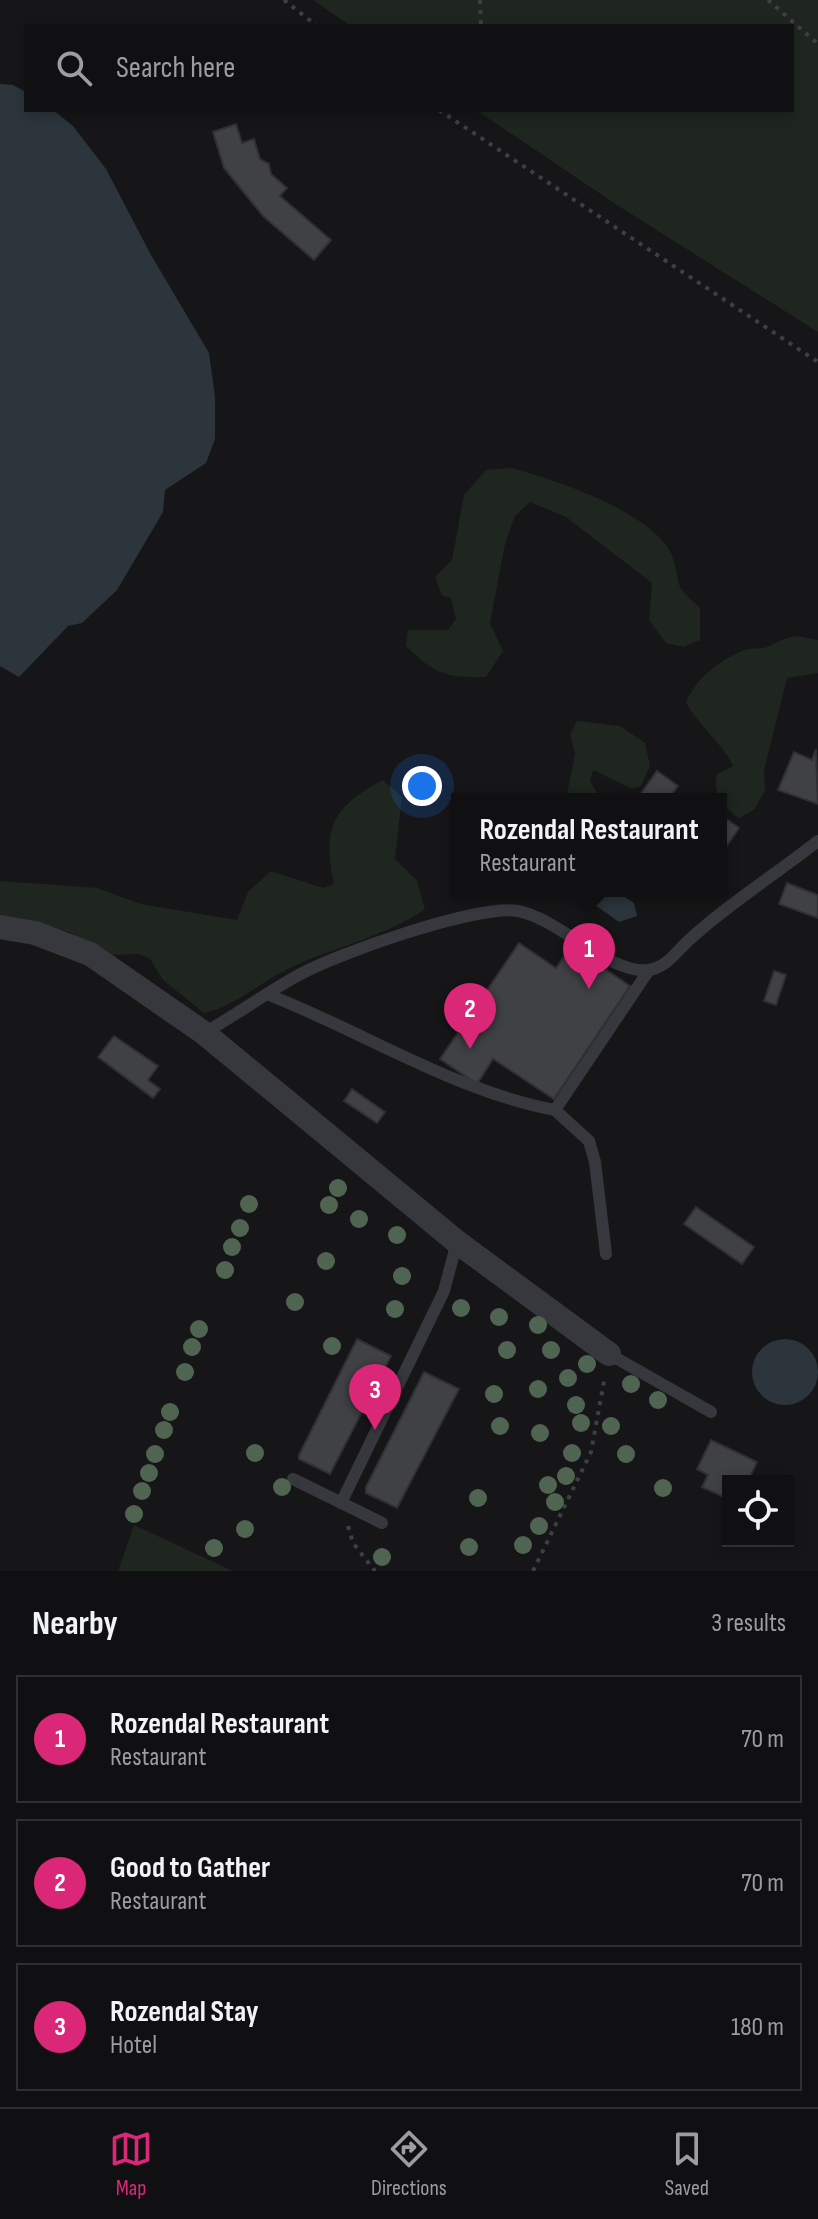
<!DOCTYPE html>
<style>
body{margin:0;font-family:"Sofia Sans Condensed",sans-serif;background:#1e1e20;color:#f1f3f6}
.controls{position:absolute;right:24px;bottom:24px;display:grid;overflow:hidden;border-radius:0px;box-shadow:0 4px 12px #0003}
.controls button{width:72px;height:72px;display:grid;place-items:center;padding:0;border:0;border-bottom:2px solid #303032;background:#101012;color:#f1f3f6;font:40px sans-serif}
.you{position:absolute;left:422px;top:786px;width:28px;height:28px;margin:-20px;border:6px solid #fff;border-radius:50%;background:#1a73e8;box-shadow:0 0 0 12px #1a73e833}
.badge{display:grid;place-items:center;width:52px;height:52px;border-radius:50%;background:#db2777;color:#fff;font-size:26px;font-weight:700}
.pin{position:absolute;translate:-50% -66px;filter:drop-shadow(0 2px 4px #0008)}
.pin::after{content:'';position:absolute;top:42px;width:28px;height:24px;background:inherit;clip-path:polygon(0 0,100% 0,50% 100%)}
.popup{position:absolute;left:451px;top:793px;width:276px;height:104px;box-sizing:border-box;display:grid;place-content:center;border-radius:0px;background:#101012;filter:drop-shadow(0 2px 6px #0005);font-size:26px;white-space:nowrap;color:#9c9d9f}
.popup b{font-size:30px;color:#f1f3f6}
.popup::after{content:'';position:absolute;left:50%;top:100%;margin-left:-16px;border:16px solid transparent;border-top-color:#101012}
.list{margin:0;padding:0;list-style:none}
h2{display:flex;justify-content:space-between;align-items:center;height:104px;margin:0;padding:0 32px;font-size:34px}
h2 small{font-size:26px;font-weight:400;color:#9c9d9f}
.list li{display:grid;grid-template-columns:52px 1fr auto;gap:24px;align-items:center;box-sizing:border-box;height:128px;margin:0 16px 16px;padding:0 16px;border:2px solid #303032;border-radius:0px}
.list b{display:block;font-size:30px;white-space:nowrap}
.list p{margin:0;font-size:26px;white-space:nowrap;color:#9c9d9f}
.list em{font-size:26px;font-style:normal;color:#9c9d9f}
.icon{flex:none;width:44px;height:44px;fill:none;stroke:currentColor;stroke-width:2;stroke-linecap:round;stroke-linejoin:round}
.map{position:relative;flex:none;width:818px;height:1571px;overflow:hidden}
.search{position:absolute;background:#101012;box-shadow:0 4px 12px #0003;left:24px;right:24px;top:24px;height:88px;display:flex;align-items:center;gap:20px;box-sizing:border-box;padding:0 28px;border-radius:0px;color:#9c9d9f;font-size:30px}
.sheet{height:536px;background:#101012}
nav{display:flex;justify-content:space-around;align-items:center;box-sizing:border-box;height:112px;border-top:2px solid #303032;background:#101012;font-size:22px;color:#9c9d9f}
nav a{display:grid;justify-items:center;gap:4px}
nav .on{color:#db2777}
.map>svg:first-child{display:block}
.green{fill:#1e261f}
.water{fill:#2c353c}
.building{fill:#404145;stroke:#303034;stroke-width:2}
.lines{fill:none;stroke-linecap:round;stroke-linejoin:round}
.path{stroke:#3d3f44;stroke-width:4;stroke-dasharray:4 6;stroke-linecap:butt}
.service{stroke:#37383d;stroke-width:12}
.minor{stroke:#37383d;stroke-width:24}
.tree{fill:#506452}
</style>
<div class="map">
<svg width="818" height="1571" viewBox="0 0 818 1571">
<rect width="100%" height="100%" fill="#161618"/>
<g class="green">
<polygon points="313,0 818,0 818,332 617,205 476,110 792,110 792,26 351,26"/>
<path d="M511,468C554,479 638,508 666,545C679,563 675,580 682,590C687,597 694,602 700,608V640L684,647L666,643L649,620L652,583L566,517L530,502L515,516L505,544L490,623L503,651L486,677C446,678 434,674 406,646L408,630H448L456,619L451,598L442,595L435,577L452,560L464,495L486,470Z"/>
<path d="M798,636L818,640V673L787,678L764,770L765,790L755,809L739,818C724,808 712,793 717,774L733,766C726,748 698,724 686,703C694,680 720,660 742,651C750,647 759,650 767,647C778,642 785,637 798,636Z"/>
<polygon points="577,721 620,726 645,743 650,766 641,786 632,789 593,770 590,781 601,799 566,799 575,754 570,734"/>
<path d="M383,780L402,797L395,859L417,881L425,909C383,938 336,946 290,968C262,981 234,1007 204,1013L163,980L150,959L138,954L109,955L69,932L0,920V881L97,888L141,904L237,920L248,892L271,871L323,888L334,884C322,828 332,807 383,780Z"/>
<polygon points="134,1525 233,1571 118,1571"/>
</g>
<g class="water">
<polygon points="0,84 13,85 26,92 26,110 53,110 73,126 106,169 151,255 209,353 215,397 215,439 206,463 165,490 163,512 117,590 82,623 68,626 19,677 0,666"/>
<polygon points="590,891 616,891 634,903 637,916 619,922 591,902"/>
<circle cx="785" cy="1372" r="33"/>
</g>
<g class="building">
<polygon points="236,124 242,143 254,139 260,159 269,164 271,174 287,188 280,196 331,240 314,260 263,216 224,168 213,132"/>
<polygon points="816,749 818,804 778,790 794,752 812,760"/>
<polygon points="657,771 678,786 670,797 673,799 637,799"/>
<polygon points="721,815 739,828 721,854"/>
<polygon points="787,883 818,895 818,918 779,904"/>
<polygon points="519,943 556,968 571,946 630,986 554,1099 493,1059 477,1084 440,1059"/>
<polygon points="774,971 786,975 776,1005 764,1001"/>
<polygon points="114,1036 158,1066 148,1080 160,1089 153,1098 98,1057"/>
<polygon points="352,1089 385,1112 377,1123 344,1101"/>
<polygon points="696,1207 754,1247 742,1264 684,1224"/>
<polygon points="357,1339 391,1356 330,1474 299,1459 299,1455"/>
<polygon points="424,1372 459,1389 397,1508 366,1493 366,1487"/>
<polygon points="711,1440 757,1462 748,1481 728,1481 728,1499 702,1487 708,1475 697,1469"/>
</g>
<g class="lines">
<g class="path">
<polyline points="284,0 317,26"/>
<polyline points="480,0 481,26"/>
<polyline points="768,0 818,44"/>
<polyline points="439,110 818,362"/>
<polyline points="348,1526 353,1543 375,1571"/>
<polyline points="533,1571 591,1452 605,1376"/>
</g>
<g class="service">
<path d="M269,995C364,1032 454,1091 555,1110L649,970"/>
<path d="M204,1033C236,1015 266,993 297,976C335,954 478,904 518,911C560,919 610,975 649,970C667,967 676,952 688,941C728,904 775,875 818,841"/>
<polyline points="555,1110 589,1141 595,1162 606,1254"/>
<polyline points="609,1354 711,1412"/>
<polyline points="293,1479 382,1523"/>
<polyline points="341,1503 444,1291 457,1242"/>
</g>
<polyline class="minor" points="0,927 35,933 90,954 204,1033 457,1242 609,1354"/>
</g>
<g class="tree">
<circle cx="338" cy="1188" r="9"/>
<circle cx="249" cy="1204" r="9"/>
<circle cx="329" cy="1205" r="9"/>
<circle cx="359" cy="1219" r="9"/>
<circle cx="240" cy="1228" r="9"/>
<circle cx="397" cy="1235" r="9"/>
<circle cx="232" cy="1247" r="9"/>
<circle cx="326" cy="1261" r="9"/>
<circle cx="225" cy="1270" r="9"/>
<circle cx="402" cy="1276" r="9"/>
<circle cx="295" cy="1302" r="9"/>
<circle cx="461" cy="1308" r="9"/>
<circle cx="395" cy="1309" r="9"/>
<circle cx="499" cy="1317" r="9"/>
<circle cx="538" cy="1325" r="9"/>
<circle cx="199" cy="1329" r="9"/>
<circle cx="332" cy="1346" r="9"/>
<circle cx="192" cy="1347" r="9"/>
<circle cx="507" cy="1350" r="9"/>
<circle cx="551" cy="1350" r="9"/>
<circle cx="587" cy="1364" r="9"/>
<circle cx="185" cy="1372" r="9"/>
<circle cx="568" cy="1378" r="9"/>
<circle cx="631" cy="1384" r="9"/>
<circle cx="538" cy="1389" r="9"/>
<circle cx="494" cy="1394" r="9"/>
<circle cx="658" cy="1400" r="9"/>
<circle cx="576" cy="1405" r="9"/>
<circle cx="170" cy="1412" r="9"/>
<circle cx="581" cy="1423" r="9"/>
<circle cx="500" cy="1426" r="9"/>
<circle cx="611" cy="1426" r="9"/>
<circle cx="164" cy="1430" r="9"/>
<circle cx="540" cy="1433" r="9"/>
<circle cx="255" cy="1453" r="9"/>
<circle cx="572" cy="1453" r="9"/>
<circle cx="155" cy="1454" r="9"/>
<circle cx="626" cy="1454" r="9"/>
<circle cx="149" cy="1473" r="9"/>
<circle cx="566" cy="1476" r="9"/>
<circle cx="548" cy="1485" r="9"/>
<circle cx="282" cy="1487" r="9"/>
<circle cx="663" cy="1488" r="9"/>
<circle cx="142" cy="1491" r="9"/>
<circle cx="478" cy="1498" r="9"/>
<circle cx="555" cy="1502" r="9"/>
<circle cx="134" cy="1514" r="9"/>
<circle cx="539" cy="1526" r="9"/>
<circle cx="245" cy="1529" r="9"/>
<circle cx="523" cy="1545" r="9"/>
<circle cx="469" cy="1547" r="9"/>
<circle cx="214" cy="1548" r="9"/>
<circle cx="382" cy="1557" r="9"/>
</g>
</svg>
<div class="controls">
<button><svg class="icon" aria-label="locate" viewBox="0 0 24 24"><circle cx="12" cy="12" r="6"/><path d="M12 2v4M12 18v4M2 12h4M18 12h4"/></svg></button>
</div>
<div class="you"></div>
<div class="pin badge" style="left:589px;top:989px">1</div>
<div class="popup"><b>Rozendal Restaurant</b>Restaurant</div>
<div class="pin badge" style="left:470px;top:1049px">2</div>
<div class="pin badge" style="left:375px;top:1430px">3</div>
<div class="search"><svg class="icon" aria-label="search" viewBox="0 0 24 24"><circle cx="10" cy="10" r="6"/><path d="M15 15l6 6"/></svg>Search here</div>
</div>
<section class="sheet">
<h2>Nearby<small>3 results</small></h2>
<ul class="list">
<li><span class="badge">1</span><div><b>Rozendal Restaurant</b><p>Restaurant</p></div><em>70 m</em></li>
<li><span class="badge">2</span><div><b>Good to Gather</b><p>Restaurant</p></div><em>70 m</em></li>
<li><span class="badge">3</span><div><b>Rozendal Stay</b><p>Hotel</p></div><em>180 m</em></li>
</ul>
</section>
<nav>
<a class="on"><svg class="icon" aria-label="map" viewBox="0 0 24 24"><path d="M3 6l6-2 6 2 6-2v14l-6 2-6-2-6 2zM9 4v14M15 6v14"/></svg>Map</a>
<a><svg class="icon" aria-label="directions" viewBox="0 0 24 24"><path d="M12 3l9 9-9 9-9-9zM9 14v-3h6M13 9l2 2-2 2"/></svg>Directions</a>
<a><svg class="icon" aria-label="saved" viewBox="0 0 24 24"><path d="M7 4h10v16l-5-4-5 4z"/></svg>Saved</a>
</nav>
